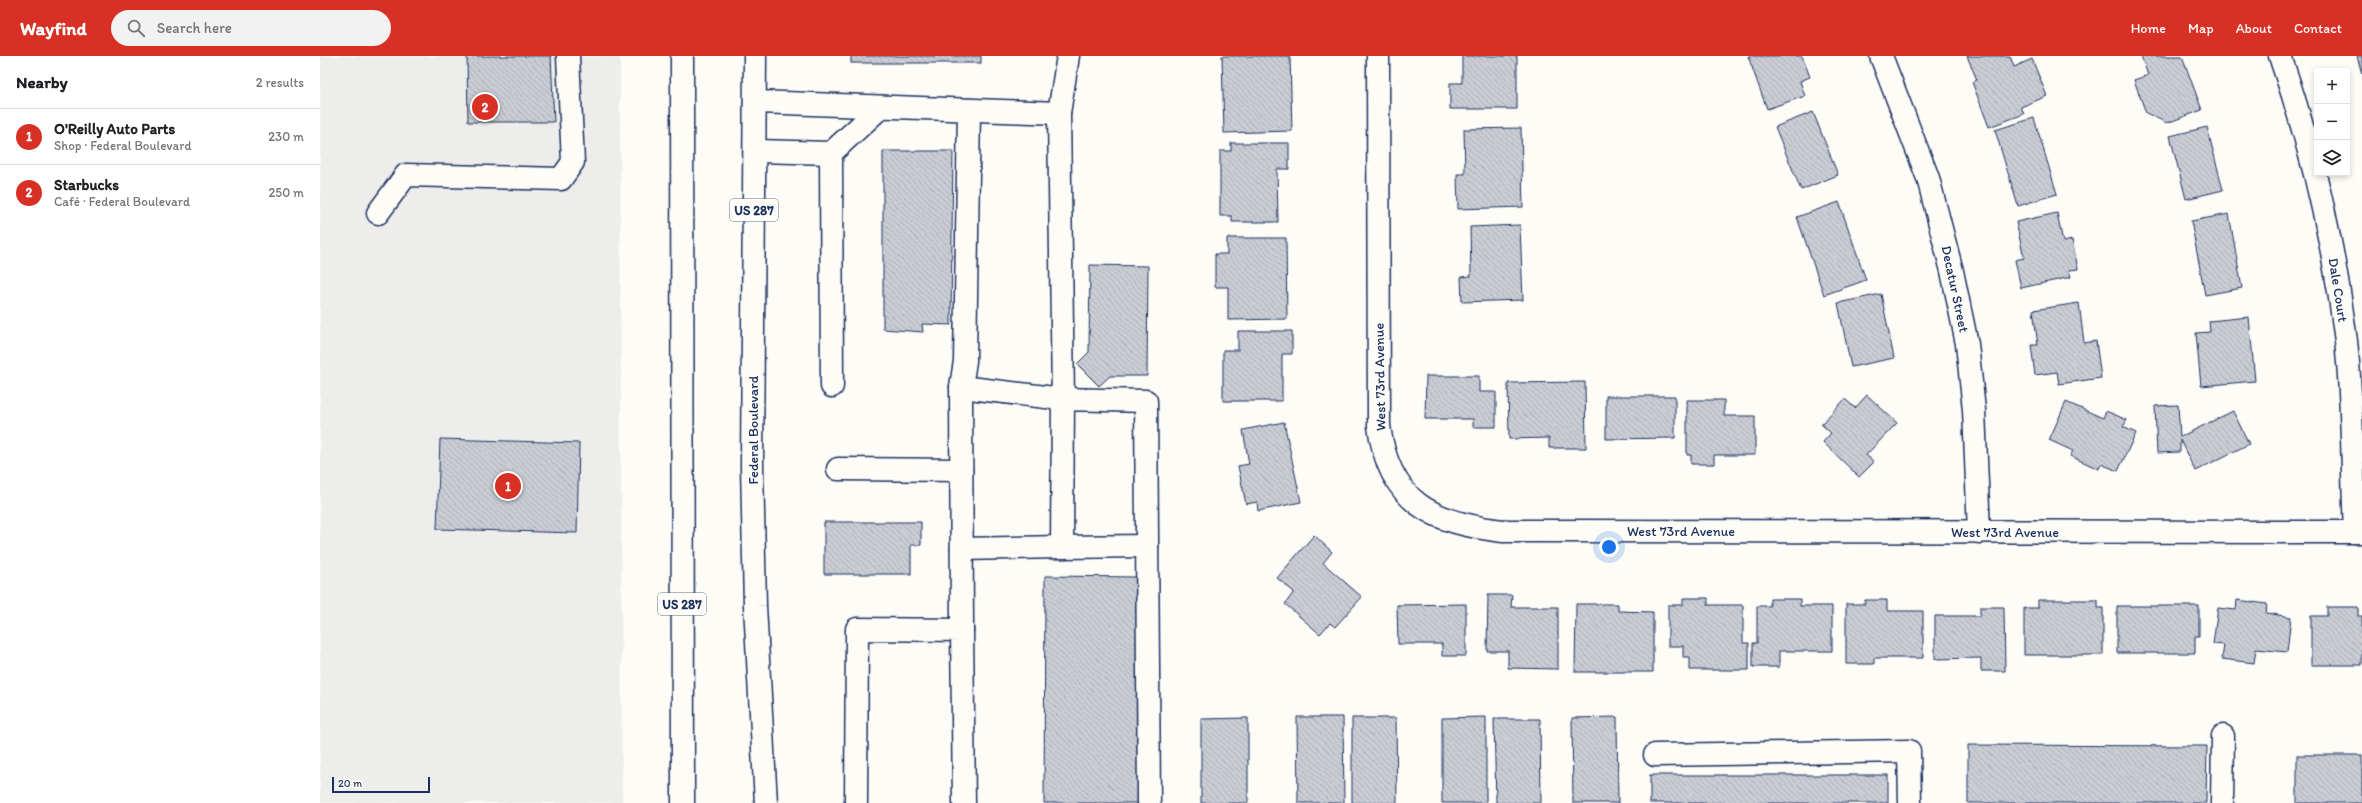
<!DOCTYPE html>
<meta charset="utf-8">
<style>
body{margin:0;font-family:Itim,sans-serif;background:#f2f2f2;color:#202124}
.controls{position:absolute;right:12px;top:12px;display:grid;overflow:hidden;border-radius:4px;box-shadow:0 2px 6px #0003}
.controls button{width:36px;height:36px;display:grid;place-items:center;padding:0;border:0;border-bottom:1px solid #e0e0e0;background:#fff;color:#202124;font:20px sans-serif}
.scale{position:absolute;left:12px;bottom:10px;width:98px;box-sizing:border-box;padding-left:4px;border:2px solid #1b2f5e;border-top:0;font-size:11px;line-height:14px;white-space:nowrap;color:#1b2f5e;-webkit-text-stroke:3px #fdfcf7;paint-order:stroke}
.you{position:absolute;left:1289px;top:491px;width:14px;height:14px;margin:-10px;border:3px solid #fff;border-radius:50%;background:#1a73e8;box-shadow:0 0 0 6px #1a73e833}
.badge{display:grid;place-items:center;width:26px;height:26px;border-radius:50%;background:#d93025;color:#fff;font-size:13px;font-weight:700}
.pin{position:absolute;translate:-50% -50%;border:2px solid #fff;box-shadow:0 1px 4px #0006}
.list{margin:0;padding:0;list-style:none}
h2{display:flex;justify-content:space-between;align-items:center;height:52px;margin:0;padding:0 16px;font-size:17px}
h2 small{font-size:13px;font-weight:400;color:#757577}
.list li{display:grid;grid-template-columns:26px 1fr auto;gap:12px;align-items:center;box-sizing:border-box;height:56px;padding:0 16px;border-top:1px solid #e0e0e0}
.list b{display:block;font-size:15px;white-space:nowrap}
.list p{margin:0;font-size:13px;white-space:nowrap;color:#757577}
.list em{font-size:13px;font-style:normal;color:#757577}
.icon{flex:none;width:22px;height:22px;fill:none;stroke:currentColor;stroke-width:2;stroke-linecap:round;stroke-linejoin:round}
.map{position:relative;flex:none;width:2042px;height:747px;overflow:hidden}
header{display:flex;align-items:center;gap:24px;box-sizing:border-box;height:56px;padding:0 20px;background:#d93025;color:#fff}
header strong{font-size:19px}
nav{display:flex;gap:22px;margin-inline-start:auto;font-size:14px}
.search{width:280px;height:36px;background:#f2f2f2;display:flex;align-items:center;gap:10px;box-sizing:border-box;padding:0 14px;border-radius:22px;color:#757577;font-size:15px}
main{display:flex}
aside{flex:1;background:#fff}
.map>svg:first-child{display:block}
.built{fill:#edeeec}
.building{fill:url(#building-back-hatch);stroke:#1b2f5e}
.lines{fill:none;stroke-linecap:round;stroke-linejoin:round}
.minor-casing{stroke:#1b2f5e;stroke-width:25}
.major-casing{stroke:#1b2f5e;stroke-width:25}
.minor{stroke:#fdfcf7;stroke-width:22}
.major{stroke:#fdfcf7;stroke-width:22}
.labels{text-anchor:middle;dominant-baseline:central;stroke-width:3;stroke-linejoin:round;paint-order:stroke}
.shield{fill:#fdfcf7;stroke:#5f6c8c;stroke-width:1}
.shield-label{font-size:13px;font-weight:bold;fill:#1b2f5e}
.street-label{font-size:14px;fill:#1b2f5e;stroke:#fdfcf7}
</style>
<header>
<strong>Wayfind</strong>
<div class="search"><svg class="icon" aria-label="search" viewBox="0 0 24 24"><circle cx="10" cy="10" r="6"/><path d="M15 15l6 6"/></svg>Search here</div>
<nav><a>Home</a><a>Map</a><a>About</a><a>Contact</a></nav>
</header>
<main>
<aside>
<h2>Nearby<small>2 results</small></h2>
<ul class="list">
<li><span class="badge">1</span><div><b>O'Reilly Auto Parts</b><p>Shop · Federal Boulevard</p></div><em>230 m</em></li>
<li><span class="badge">2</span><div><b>Starbucks</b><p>Café · Federal Boulevard</p></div><em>250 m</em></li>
</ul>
</aside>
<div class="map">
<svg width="2042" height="747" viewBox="0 0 2042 747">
<defs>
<pattern id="building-back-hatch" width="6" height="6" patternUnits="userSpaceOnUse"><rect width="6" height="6" fill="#c9ccd3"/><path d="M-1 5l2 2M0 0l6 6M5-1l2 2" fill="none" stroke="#acb0b8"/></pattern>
</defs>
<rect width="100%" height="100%" fill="#fdfcf7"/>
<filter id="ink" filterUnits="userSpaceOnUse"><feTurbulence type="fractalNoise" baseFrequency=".025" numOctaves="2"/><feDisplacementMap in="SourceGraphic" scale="8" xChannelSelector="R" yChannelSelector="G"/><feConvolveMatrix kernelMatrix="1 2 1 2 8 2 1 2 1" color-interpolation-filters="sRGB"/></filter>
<g filter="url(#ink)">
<polygon class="built" points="0,0 300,0 302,747 0,747"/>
<g class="building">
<polygon points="147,0 231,0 234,66 148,66"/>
<rect x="531" y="0" width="130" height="7"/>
<polygon points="902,0 970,0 972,75 904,77"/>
<polygon points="1142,0 1197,0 1197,53 1130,53 1130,27 1142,27"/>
<polygon points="1428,0 1482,0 1490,21 1480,25 1485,40 1447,53"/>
<polygon points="1647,0 1690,0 1694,11 1712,3 1727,40 1701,51 1704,58 1669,71 1652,26 1657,24"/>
<polygon points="1821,0 1862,0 1882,54 1847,67 1826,57 1814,24 1828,19"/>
<polygon points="2037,0 2042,0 2042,18"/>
<polygon points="1493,56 1518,119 1481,134 1455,71"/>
<polygon points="1714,62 1737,138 1698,150 1675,74"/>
<polygon points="1887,71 1903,134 1866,143 1850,80"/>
<polygon points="1201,72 1203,151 1138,153 1137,118 1145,118 1144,73"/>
<polygon points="911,87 969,87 969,113 957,113 958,166 912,166 912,160 900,160 900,95 911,95"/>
<polygon points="563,95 633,95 631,269 602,268 603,276 563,273"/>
<polygon points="1519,146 1546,224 1504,239 1477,161"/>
<polygon points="1737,157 1743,186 1752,184 1758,213 1749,214 1751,221 1701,232 1695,204 1704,202 1696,166"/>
<polygon points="1909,158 1922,232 1885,239 1871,165"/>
<polygon points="1200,169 1203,244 1142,246 1141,221 1151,220 1150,171"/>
<polygon points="907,182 966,182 967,263 908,264 908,231 895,231 895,198 907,198"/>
<polygon points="770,209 828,210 827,320 790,320 779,330 757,308 769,296"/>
<polygon points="1561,238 1574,302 1531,311 1518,247"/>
<polygon points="1759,247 1764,287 1776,285 1781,322 1739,328 1737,316 1715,319 1711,289 1718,289 1713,254"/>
<polygon points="1929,261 1935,325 1881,330 1876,277 1890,276 1889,265"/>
<polygon points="918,275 972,275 972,298 962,298 962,345 903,345 903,294 918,294"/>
<polygon points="1106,320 1159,320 1159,336 1176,336 1176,371 1153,371 1153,363 1105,363"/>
<polygon points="1265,326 1266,392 1229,392 1229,382 1189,383 1188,327"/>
<polygon points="1547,339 1577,367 1546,399 1554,406 1539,421 1503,386 1511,377 1501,368 1525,343 1535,352"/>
<polygon points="1286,340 1355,340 1355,382 1286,383"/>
<polygon points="1367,344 1404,344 1404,360 1435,360 1435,399 1394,399 1394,408 1371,408 1371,399 1367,399"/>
<polygon points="1746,346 1783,362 1786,355 1807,364 1803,371 1816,377 1798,415 1781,408 1779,413 1750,400 1753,395 1729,384"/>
<polygon points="1858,349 1860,381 1913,355 1929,388 1875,415 1860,384 1860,396 1837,397 1835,350"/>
<polygon points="964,366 981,446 938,455 937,446 926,448 918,410 929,408 923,374"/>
<polygon points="120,383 259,387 257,477 117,473"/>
<polygon points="504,466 601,466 601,489 591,489 591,518 504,518"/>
<polygon points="994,479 1012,496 1003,507 1042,541 1015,571 1010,567 1000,578 965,548 974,536 957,522"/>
<polygon points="725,520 819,521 818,747 724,747"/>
<polygon points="1168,539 1192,539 1191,551 1238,551 1238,613 1188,612 1188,595 1167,595"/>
<polygon points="1363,542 1388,542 1388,549 1423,549 1423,587 1429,587 1429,614 1370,614 1370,601 1363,601 1363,590 1348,590 1348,549 1363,549"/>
<polygon points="1450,543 1480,543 1480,550 1512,550 1512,595 1459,595 1459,611 1433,611 1433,587 1437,587 1437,550 1450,550"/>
<polygon points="1545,544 1567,544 1567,555 1603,555 1603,602 1554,602 1554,608 1526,608 1526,548 1545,548"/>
<polygon points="1718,544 1778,544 1778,552 1783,552 1783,599 1704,599 1704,552 1718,552"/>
<polygon points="1917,544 1947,548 1946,557 1971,561 1967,596 1936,593 1934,607 1902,603 1904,589 1893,588 1898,552 1916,554"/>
<polygon points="1146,548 1146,600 1122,600 1122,588 1078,588 1077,549"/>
<polygon points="1256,548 1298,548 1298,555 1333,556 1333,616 1255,616"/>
<polygon points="1797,550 1879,550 1879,580 1875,580 1875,597 1797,597"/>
<polygon points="1660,551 1684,551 1685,615 1661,615 1661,602 1615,603 1615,560 1660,560"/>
<polygon points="2007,551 2038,551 2038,560 2042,560 2042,609 1991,609 1991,560 2007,560"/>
<polygon points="977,661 1023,661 1024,747 978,747"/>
<polygon points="1166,661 1166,747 1122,747 1122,662"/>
<polygon points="1297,661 1298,747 1253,747 1252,662"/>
<polygon points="928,662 928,747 881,747 881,663"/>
<polygon points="1032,662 1076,662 1077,747 1032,747"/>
<polygon points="1174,663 1220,663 1221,747 1176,747"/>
<polygon points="1648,689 1887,690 1886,747 1648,747"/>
<rect x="1977" y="699" width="65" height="48"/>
<rect x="1330" y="719" width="238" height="28"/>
</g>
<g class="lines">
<defs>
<g id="minor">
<path d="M1058,0L1059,370C1069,447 1113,467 1183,475L2042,476"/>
<polyline points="1561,0 1608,122 1632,215 1647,288 1654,354 1659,476"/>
<path d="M1960,0C1992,93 2014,188 2026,285C2033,348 2032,412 2035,476"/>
<polyline points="435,46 739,57"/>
<polyline points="435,95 511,97 512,330"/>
<polyline points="511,97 561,51"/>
<polyline points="58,157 86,119 241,123 253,106 248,0"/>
<polyline points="641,331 743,343 739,57 748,0"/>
<polyline points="518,413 641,414"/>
<polyline points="742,491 827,490"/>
<polyline points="642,493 742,491 743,343 826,345 829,747"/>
<polyline points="642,574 641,331 645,305 649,54"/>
<polyline points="1335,699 1589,695 1590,747"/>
<polyline points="536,747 537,573 642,574 644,747"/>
<polyline points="1902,747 1903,680"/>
</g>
<g id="major">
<polyline points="362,0 363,747"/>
<polyline points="435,0 432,409 435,550 446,747"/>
</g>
</defs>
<use href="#minor" class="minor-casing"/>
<use href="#major" class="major-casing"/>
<use href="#minor" class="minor"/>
<use href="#major" class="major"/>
</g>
</g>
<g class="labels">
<g class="shield">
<rect x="410" y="143" width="48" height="22" rx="3"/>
<rect x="338" y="537" width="48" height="22" rx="3"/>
</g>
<g class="shield-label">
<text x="434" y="154">US 287</text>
<text x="362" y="548">US 287</text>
</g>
<g class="street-label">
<text transform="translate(1635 233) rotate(78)">Decatur Street</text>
<text transform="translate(2018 234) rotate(81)">Dale Court</text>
<text transform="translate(1060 321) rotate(-91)">West 73rd Avenue</text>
<text transform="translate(433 374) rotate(-90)">Federal Boulevard</text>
<text x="1361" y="475">West 73rd Avenue</text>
<text x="1685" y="476">West 73rd Avenue</text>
</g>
</g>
</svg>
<div class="controls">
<button>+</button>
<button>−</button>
<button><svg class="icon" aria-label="layers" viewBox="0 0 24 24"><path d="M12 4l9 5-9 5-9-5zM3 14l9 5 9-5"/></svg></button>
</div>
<div class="scale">20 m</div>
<div class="you"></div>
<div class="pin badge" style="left:188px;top:430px">1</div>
<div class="pin badge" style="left:165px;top:51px">2</div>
</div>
</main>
